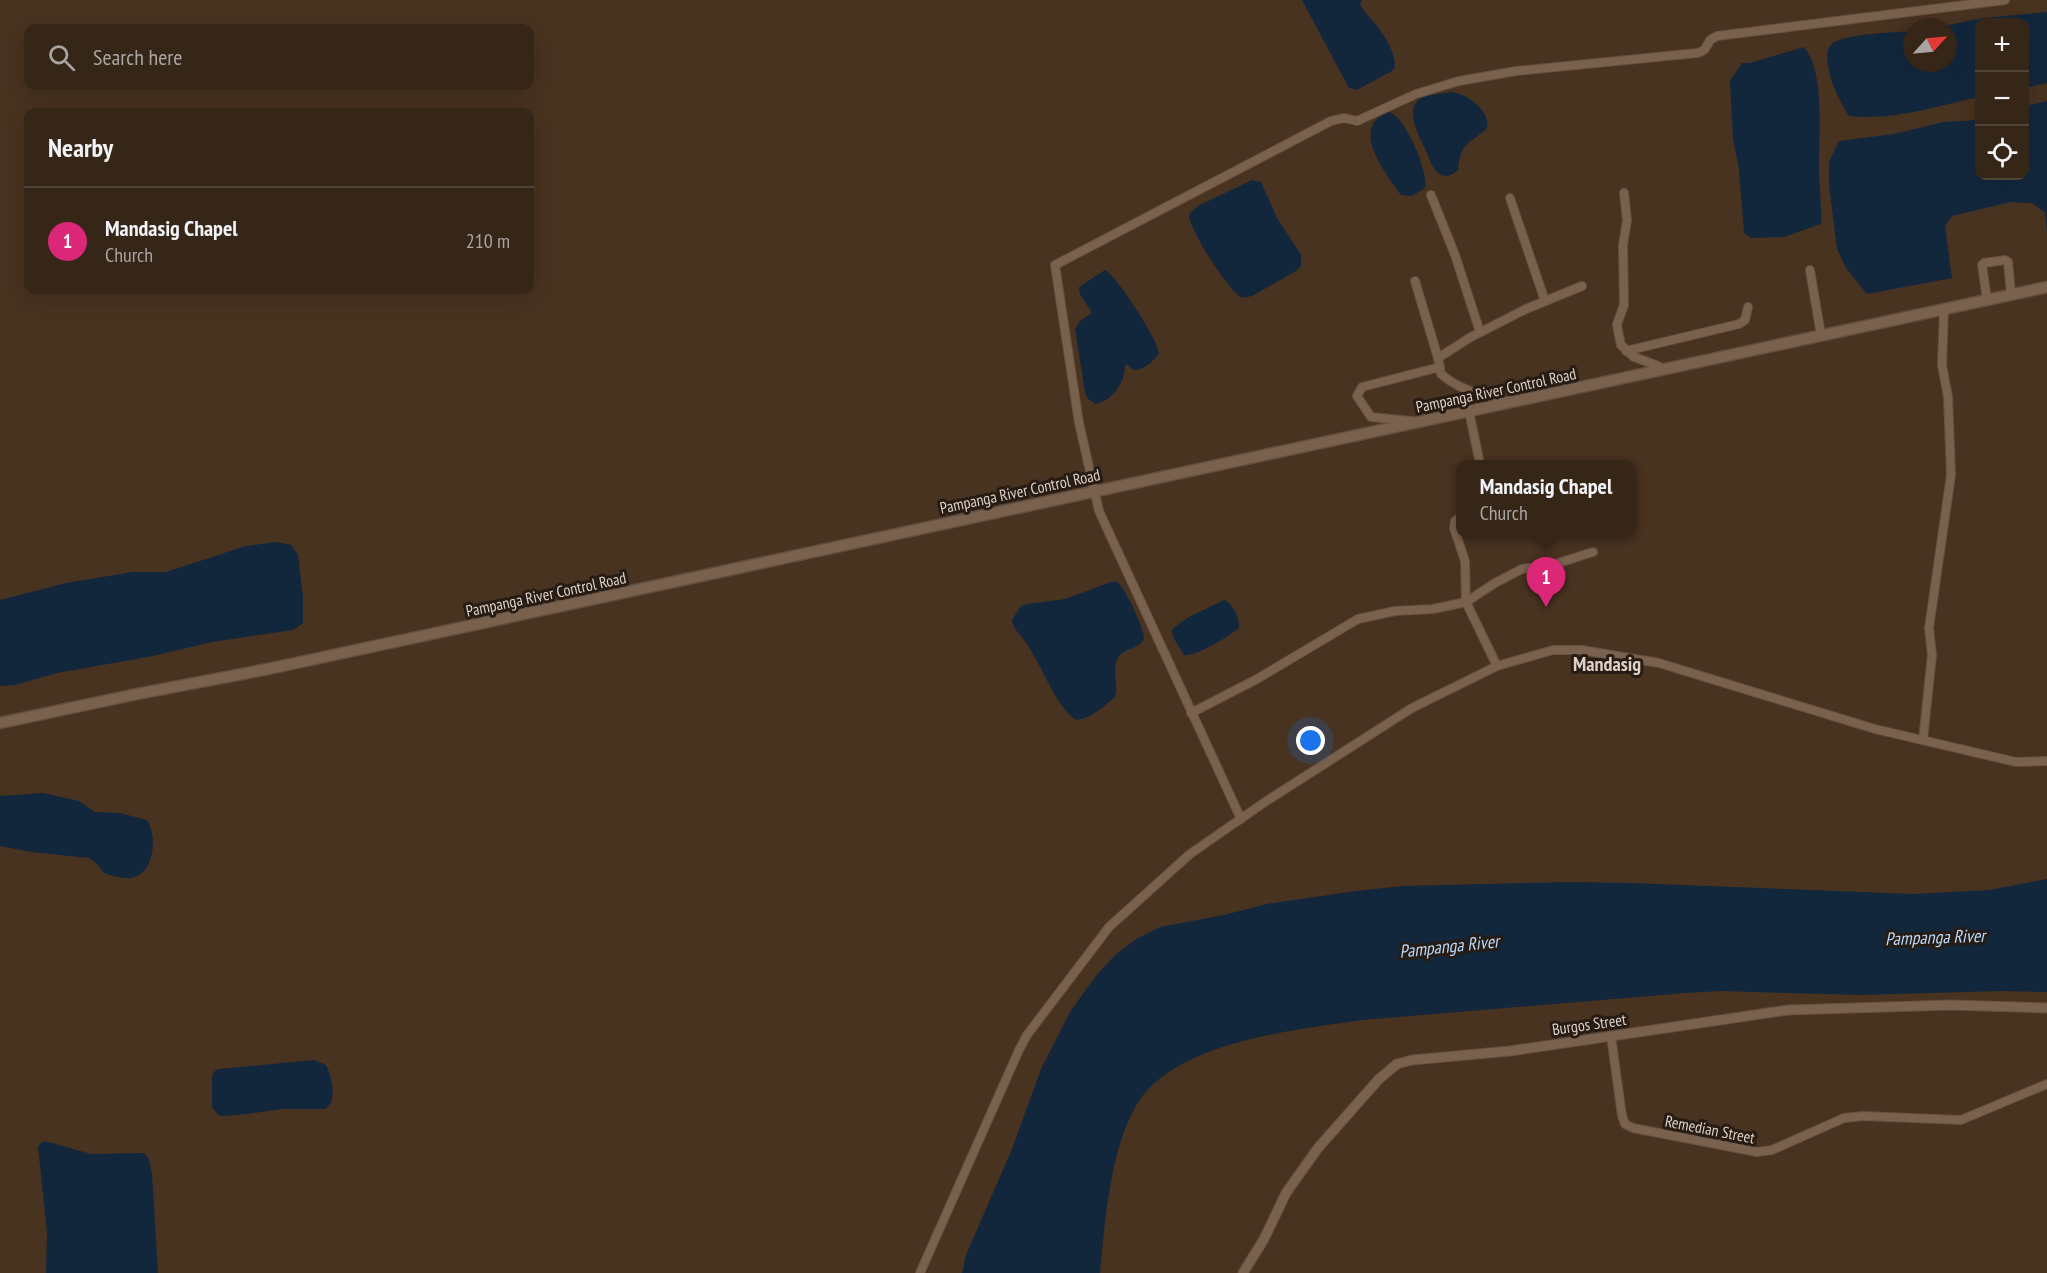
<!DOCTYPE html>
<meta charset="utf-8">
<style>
body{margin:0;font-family:"PT Sans Narrow",sans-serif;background:#413225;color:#f1f3f6}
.controls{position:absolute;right:18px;top:18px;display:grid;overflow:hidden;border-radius:12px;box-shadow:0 6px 24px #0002}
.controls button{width:54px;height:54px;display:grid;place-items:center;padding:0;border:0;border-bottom:2px solid #504337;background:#362618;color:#f1f3f6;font:30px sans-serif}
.compass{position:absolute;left:1903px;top:18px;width:54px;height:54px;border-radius:50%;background:#362618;box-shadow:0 6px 24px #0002;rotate:63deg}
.you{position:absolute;left:1311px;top:741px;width:21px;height:21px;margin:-15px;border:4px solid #fff;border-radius:50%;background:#1a73e8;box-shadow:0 0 0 9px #1a73e833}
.badge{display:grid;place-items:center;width:39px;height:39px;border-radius:50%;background:#db2777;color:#fff;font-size:20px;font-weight:700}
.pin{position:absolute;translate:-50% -50px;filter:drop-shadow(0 2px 3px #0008)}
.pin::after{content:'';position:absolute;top:32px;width:21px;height:18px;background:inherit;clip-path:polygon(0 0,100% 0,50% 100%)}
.popup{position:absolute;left:1456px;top:460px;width:180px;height:78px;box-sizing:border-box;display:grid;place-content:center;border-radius:12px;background:#362618;filter:drop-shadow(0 2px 4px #0005);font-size:20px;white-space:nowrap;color:#aaa5a2}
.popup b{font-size:22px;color:#f1f3f6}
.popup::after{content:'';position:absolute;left:50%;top:100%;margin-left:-12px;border:12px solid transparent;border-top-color:#362618}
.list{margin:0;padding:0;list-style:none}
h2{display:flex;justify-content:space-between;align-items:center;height:78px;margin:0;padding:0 24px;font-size:26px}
h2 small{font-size:20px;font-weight:400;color:#aaa5a2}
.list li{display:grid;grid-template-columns:39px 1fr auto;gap:18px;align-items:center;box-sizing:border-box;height:108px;padding:0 24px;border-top:2px solid #504337}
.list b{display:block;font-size:22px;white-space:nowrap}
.list p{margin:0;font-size:20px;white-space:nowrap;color:#aaa5a2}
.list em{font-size:20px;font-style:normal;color:#aaa5a2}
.icon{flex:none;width:33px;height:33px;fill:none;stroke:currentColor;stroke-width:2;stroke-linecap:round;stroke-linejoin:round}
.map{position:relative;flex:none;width:2047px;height:1273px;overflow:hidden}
.search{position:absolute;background:#362618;box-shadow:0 6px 24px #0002;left:24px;top:24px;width:510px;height:66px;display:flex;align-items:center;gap:15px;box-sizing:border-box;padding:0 21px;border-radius:12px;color:#aaa5a2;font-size:22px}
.panel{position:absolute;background:#362618;box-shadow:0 6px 24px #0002;left:24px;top:108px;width:510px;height:186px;border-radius:12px}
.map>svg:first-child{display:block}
.water{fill:#13273c}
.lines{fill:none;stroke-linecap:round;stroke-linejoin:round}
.minor-casing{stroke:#635040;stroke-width:10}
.tertiary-casing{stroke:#635040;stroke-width:11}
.secondary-casing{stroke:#635040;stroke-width:13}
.minor{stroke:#7a614d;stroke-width:8}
.tertiary{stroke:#7a614d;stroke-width:9}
.secondary{stroke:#7a614d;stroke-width:10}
.labels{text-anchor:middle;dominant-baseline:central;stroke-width:6;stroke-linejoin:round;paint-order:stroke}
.street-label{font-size:16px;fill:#dfd0c5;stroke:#271c14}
.water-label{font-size:18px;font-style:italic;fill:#b9daff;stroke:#271c14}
.quarter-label{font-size:20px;font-weight:bold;fill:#dfd0c5;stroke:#271c14}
</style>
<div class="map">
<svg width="2047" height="1273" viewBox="0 0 2047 1273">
<rect width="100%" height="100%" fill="#483220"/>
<g class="water">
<path d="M1302,0H1362L1360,4C1363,11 1367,14 1372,20C1382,31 1396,52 1395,67L1392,71L1357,90L1349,88Z"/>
<path d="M2047,12V83L2025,88L2024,22H1980L1979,97C1936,106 1894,121 1849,116C1839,99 1830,84 1828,64C1827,58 1826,51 1830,46C1838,33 1895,33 1912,31V63H1948V27H1939L1983,18Z"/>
<path d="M1804,47C1826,74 1818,134 1819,169C1819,187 1822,205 1821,224L1784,237L1751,238L1744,233L1739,170L1733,139L1730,81L1742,63H1750Z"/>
<path d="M1451,92C1467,93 1494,113 1486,130C1468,143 1460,145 1458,170C1449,179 1438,178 1432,165C1427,148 1398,108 1423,97C1431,94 1442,94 1451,92Z"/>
<polygon points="2047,101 2047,232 2045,212 2031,203 2011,202 1952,216 1945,226 1952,278 1867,294 1846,268 1837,249 1829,185 1829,162 1839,141 1894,134 1943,122 1979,120 1980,176 2024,176 2025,106"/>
<path d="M1389,112C1405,116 1429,172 1425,188L1412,196L1401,195C1386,174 1348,126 1389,112Z"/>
<path d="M1252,180L1261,182L1277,218L1301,255V266L1296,271L1252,296L1242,298C1228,290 1190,231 1189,215L1192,211L1200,205Z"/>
<path d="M1105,270C1117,276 1158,340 1159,353C1154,361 1143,371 1133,370L1127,364L1125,366C1125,382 1113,400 1096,404L1088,399L1085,392L1075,329L1080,321L1092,313L1080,294L1079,287Z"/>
<polygon points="276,542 291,545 298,555 303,597 303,623 293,630 212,642 153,656 57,673 15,685 0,686 0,600 66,583 133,572 166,572 246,546"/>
<path d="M1111,582H1117C1125,587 1144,628 1144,638C1140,650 1124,647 1118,658C1111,670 1119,684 1115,697C1104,706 1091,719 1076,720C1071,717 1067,712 1063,707C1047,686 1040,661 1024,640C1019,633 1013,629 1012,620L1021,606L1027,604L1065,599Z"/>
<path d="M1224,600C1232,603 1240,618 1239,628C1229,636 1196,657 1184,655L1173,637L1172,629L1187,618Z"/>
<path d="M43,793L79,801L95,812L120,813L147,820C157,835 155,868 137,876C127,881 113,876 104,873L96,863L89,858L31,852L0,846V796Z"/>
<path d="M2047,879V992L2001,991L1861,995L1721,991L1685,993L1362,1020C1295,1030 1176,1041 1137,1104C1110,1149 1105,1221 1100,1273H962L966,1255L1012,1149L1041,1069L1070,1012L1095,977L1116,954L1138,938L1160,927L1224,915L1267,904L1356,891L1403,886L1570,882L1631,883L1914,894L1989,890Z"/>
<path d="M314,1060L326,1065C332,1077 338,1101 325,1109H282L248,1114L223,1116L218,1115L212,1107V1076L214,1072L218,1069Z"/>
<polygon points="45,1141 91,1154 143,1153 148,1157 152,1173 158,1273 46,1273 47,1232 38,1147 41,1143"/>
</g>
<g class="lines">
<defs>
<g id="minor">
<polyline points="1624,193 1627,220 1623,245 1624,305 1617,324 1618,331 1621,345 1634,357 1656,365 1664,369"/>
<polyline points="1431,195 1455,255 1480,332"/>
<polyline points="1510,198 1545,301"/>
<polyline points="1810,270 1821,335"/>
<polyline points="1415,281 1438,358"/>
<polyline points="1987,299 1982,265 1984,263 2005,260 2008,262 2011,294"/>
<polyline points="1626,351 1739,324 1745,320 1748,307"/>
<path d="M1509,402C1484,395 1462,392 1441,374L1438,358L1471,337L1526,309L1582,286"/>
<polyline points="1469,411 1480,464"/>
<polyline points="1411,421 1371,417 1357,396 1362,387 1440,367"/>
<polyline points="1460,517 1455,521 1454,528 1465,561 1466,602 1497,666"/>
<polyline points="1191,713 1257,679 1358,619 1395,611 1433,609 1466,602 1495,583 1522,569 1552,565 1593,552"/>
<polyline points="1923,740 1932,655 1929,628 1951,475 1948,397 1942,365 1944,309"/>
<path d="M1241,819L1099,511L1079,423L1055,265L1331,121L1344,118L1357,121L1416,94L1459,81L1516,71L1697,53C1706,51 1706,47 1710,40L1717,36L2005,0"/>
<polyline points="1611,1036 1622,1116 1625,1124 1633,1128 1757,1152 1772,1150 1844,1118 1863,1116 1961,1120 2047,1084"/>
<polyline points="920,1273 1019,1050 1027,1035 1109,927 1190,854 1265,802 1412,708 1497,666 1553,650 1582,650 1659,663 1875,729 2016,762 2047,761"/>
</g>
<polyline id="tertiary" points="1243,1273 1264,1239 1286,1193 1318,1148 1379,1079 1397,1064 1412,1060 1510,1051 1788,1010 1951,1005 2047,1008"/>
<polyline id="secondary" points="0,723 137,694 268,669 2047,287"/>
</defs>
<use href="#minor" class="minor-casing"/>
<use href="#tertiary" class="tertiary-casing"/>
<use href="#secondary" class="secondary-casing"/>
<use href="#minor" class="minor"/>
<use href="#tertiary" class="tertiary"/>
<use href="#secondary" class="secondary"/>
</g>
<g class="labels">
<g class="street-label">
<text transform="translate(1496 390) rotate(-12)">Pampanga River Control Road</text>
<text transform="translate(1020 491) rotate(-12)">Pampanga River Control Road</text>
<text transform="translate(546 594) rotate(-12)">Pampanga River Control Road</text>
<text transform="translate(1589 1024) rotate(-8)">Burgos Street</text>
<text transform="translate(1710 1129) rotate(11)">Remedian Street</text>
</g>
<g class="water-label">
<text transform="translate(1935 937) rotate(-2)">Pampanga River</text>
<text transform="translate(1449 946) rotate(-6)">Pampanga River</text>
</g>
<g class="quarter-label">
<text x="1607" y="664">Mandasig</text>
</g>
</g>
</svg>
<div class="controls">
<button>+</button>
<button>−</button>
<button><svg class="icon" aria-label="locate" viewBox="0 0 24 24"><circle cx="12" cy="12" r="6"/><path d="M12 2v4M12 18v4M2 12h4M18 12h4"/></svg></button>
</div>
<svg class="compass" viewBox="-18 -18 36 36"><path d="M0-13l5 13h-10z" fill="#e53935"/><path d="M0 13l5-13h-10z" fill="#aaa5a2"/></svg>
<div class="you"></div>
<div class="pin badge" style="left:1546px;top:607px">1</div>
<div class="popup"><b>Mandasig Chapel</b>Church</div>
<div class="search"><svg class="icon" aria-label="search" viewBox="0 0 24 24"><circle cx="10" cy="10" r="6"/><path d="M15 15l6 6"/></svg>Search here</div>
<section class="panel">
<h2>Nearby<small></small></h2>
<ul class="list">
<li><span class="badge">1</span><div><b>Mandasig Chapel</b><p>Church</p></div><em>210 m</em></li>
</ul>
</section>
</div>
